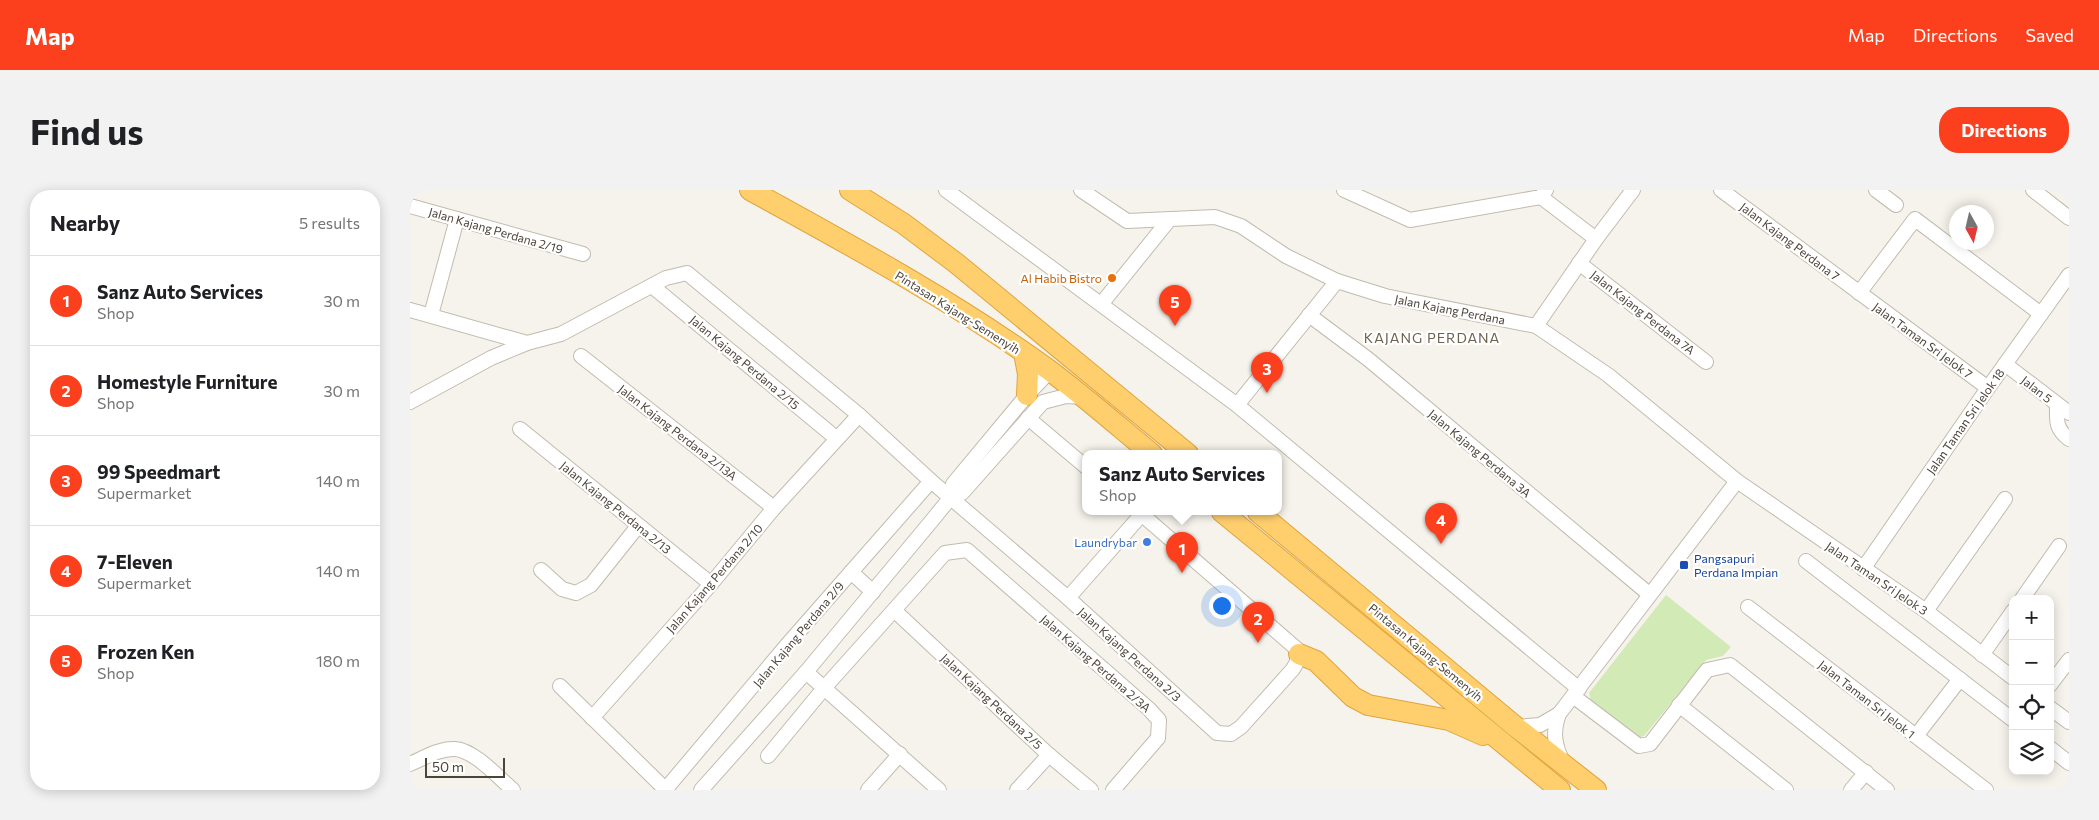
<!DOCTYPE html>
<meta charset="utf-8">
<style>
body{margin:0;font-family:Commissioner,sans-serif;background:#f2f2f2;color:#202124}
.controls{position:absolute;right:15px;bottom:15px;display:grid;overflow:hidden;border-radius:10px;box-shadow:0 2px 12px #0003}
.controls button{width:45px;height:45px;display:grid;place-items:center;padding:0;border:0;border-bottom:1px solid #e0e0e0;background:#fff;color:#202124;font:25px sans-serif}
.compass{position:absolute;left:1539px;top:15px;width:45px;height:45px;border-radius:50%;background:#fff;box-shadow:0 2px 12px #0003;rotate:172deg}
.scale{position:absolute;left:15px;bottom:12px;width:80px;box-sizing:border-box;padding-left:5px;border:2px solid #4b4439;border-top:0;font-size:14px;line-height:18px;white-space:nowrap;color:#4b4439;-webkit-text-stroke:4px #fff;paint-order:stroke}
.you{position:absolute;left:811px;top:415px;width:18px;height:18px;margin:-12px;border:4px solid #fff;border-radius:50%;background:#1a73e8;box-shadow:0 0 0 8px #1a73e833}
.badge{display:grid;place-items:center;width:32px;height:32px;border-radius:50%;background:#fc3f1d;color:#fff;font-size:16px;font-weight:700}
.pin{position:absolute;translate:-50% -41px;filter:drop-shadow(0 1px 2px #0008)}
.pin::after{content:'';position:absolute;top:26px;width:18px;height:15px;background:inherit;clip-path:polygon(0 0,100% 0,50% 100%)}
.popup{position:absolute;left:672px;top:260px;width:200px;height:65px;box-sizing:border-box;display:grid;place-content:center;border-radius:10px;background:#fff;filter:drop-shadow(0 1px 4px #0005);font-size:16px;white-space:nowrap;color:#757577}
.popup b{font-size:19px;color:#202124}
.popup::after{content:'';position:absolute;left:50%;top:100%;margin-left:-10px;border:10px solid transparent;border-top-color:#fff}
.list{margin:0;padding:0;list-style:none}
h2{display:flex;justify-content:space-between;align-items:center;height:65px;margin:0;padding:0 20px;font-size:21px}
h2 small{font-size:16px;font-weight:400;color:#757577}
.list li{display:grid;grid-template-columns:32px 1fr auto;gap:15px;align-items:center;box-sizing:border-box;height:90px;padding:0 20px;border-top:1px solid #e0e0e0}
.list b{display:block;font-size:19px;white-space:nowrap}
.list p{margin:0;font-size:16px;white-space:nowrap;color:#757577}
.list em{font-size:16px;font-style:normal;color:#757577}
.icon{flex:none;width:28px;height:28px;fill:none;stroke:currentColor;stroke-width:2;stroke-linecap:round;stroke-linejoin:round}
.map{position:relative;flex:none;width:1659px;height:600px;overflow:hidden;border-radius:20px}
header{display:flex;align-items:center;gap:30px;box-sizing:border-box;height:70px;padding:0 25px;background:#fc3f1d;color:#fff}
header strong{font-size:24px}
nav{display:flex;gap:28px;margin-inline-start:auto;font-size:18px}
.intro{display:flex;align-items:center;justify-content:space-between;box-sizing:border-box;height:120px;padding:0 30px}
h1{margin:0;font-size:35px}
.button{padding:12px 22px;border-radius:20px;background:#fc3f1d;color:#fff;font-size:18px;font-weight:700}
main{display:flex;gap:30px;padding:0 30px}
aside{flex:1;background:#fff;border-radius:20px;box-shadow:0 2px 12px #0003}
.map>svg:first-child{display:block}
.green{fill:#d2eab5}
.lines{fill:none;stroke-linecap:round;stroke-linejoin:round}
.minor-casing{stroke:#c2bbae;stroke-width:16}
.highway-casing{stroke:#e0a43c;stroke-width:22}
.minor{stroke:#fff;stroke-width:14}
.highway{stroke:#ffcf6e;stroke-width:20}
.food-dot{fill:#e8710a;stroke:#fff;stroke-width:2}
.shop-dot{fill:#3f7fe0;stroke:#fff;stroke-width:2}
.transit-dot{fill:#1a4fb4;stroke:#fff;stroke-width:2}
.labels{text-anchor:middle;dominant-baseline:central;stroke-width:4.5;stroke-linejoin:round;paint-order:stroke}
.street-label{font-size:12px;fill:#4b4439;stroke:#fff}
.food-label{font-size:12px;fill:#c56008;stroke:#fff;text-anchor:end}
.shop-label{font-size:12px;fill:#366cbe;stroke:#fff;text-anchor:end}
.transit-label{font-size:12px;fill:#164399;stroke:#fff;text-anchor:start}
.neighbourhood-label{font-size:14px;letter-spacing:1px;fill:#6e6250;stroke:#fff}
</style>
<header>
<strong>Map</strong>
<nav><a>Map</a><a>Directions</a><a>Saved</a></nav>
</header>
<div class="intro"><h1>Find us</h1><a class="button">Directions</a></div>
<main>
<aside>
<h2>Nearby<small>5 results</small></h2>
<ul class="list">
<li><span class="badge">1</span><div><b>Sanz Auto Services</b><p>Shop</p></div><em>30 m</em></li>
<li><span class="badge">2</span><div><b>Homestyle Furniture</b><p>Shop</p></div><em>30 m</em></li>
<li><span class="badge">3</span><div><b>99 Speedmart</b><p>Supermarket</p></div><em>140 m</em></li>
<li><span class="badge">4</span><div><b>7-Eleven</b><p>Supermarket</p></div><em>140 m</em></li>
<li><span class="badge">5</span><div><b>Frozen Ken</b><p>Shop</p></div><em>180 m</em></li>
</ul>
</aside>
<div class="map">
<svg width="1659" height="600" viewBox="0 0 1659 600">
<rect width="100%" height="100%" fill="#f6f3ec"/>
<polygon class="green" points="1256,405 1321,457 1313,466 1296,470 1234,546 1225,549 1182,517 1179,503"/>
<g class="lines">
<defs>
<g id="minor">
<polyline points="536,0 827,215 1169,499"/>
<polyline points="671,0 717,31 805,27 831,36 876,66 927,91 975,106 1126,136 1198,185 1327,291 1516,421 1603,488"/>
<polyline points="934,0 1000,30 1131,7 1136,0"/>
<polyline points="1311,0 1578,198"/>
<polyline points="1466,0 1486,15"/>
<polyline points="1623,0 1659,28"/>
<polyline points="1131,7 1186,49"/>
<polyline points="0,16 173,64"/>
<polyline points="1169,73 1296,172"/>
<polyline points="242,96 426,248"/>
<polyline points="1449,103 1505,29 1631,124"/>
<polyline points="692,113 759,30"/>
<polyline points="0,120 117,153"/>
<polyline points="21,125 47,29"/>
<polyline points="899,125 958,169 1239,404"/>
<polyline points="1126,136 1186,49 1223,0"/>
<polyline points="171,166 364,318"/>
<polyline points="1595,174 1659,223"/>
<polyline points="0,212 81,168 117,153 151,144 256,88 277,83 449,225 521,291 658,408 807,543 821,544 831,537 883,479 887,472 888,460 729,322"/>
<polyline points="827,215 927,91"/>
<path d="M1647,215C1647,231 1645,238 1659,249"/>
<polyline points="618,228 676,277"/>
<polyline points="110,239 301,394"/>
<polyline points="541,307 552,303 633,212 656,206 673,207"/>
<polyline points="1396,371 1603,530"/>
<polyline points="1453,379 1578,198 1659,85"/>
<polyline points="131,380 152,399 166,403 181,395 228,336"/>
<polyline points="441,382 463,402"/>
<polyline points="658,408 732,324"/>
<polyline points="1612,409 1649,356"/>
<polyline points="1338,417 1576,600"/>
<polyline points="485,421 639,565 681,600"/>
<polyline points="1516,421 1595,309"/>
<polyline points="1572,465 1603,421"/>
<polyline points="396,482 529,600"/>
<polyline points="1640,495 1659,470"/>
<polyline points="150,496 256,600"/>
<polyline points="1163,506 1229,556 1240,554 1297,480 1320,475 1477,600"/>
<polyline points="1269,515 1376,600"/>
<polyline points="1640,518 1659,532"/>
<polyline points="182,528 301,394 364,318 449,225"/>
<polyline points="1106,537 1130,535 1149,524"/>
<polyline points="1506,546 1550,489"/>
<polyline points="1640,558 1659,573"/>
<polyline points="358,566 415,497 535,363 557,360 739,519 749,530 748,548 703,600"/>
<path d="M1153,573C1145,555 1142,543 1149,524L1327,291"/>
<path d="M0,574C14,568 30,558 45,559C64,560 89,588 103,600"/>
<polyline points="255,600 377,455 521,291"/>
<polyline points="291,600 396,482 524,328 541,307 543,294 617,205 640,181"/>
<polyline points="458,600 490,564"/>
<polyline points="607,600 639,565"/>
<polyline points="1441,600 1456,582"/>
</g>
<g id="highway">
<path d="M340,0C442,56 545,112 639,180C675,207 708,236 742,264"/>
<polyline points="440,0 494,34 546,73 778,264"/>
<polyline points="614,163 618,184 617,205"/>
<polyline points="812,322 1150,600"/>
<polyline points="848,322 1106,537 1186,600"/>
<polyline points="889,464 906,471 943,507 958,515 1039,530 1073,545"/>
</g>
</defs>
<use href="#minor" class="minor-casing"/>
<use href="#highway" class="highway-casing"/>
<use href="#minor" class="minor"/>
<use href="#highway" class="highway"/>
</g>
<circle class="food-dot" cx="702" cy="88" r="5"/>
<circle class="shop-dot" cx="737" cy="352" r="5"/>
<rect class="transit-dot" x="1269" y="370" width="10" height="10" rx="2.5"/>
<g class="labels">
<g class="street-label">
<text transform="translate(86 40) rotate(16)">Jalan Kajang Perdana 2/19</text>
<text transform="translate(1380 51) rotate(37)">Jalan Kajang Perdana 7</text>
<text transform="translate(1040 119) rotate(11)">Jalan Kajang Perdana</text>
<text transform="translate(548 122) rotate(32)">Pintasan Kajang-Semenyih</text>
<text transform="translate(1233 122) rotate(38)">Jalan Kajang Perdana 7A</text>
<text transform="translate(1513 150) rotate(36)">Jalan Taman Sri Jelok 7</text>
<text transform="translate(335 172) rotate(40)">Jalan Kajang Perdana 2/15</text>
<text transform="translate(1627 199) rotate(38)">Jalan 5</text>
<text transform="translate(1555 231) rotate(-55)">Jalan Taman Sri Jelok 18</text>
<text transform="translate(268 242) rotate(38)">Jalan Kajang Perdana 2/13A</text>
<text transform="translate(1070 263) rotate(40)">Jalan Kajang Perdana 3A</text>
<text transform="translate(206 317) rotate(39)">Jalan Kajang Perdana 2/13</text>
<text transform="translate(304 388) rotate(-49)">Jalan Kajang Perdana 2/10</text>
<text transform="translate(1467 388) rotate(34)">Jalan Taman Sri Jelok 3</text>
<text transform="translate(388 444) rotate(-50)">Jalan Kajang Perdana 2/9</text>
<text transform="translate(1016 462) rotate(40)">Pintasan Kajang-Semenyih</text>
<text transform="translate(720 464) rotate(42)">Jalan Kajang Perdana 2/3</text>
<text transform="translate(686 473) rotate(41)">Jalan Kajang Perdana 2/3A</text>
<text transform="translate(1457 509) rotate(38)">Jalan Taman Sri Jelok 1</text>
<text transform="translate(582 511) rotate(43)">Jalan Kajang Perdana 2/5</text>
</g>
<g class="food-label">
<text x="692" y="88">Al Habib Bistro</text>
</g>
<g class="shop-label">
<text x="727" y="352">Laundrybar</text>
</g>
<g class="transit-label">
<text x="1284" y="368">Pangsapuri<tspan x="1284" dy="14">Perdana Impian</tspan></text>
</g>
<g class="neighbourhood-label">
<text x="1022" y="147">KAJANG PERDANA</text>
</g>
</g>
</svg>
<div class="controls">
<button>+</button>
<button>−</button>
<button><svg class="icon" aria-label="locate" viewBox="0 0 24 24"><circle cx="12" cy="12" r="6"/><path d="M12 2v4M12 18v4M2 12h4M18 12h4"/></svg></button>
<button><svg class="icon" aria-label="layers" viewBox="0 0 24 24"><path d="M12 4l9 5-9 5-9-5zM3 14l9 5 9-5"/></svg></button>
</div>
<svg class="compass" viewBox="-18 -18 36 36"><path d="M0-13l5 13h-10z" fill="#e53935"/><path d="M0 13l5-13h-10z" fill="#757577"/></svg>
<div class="scale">50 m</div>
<div class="you"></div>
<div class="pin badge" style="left:772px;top:383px">1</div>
<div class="popup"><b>Sanz Auto Services</b>Shop</div>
<div class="pin badge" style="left:848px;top:453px">2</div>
<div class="pin badge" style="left:857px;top:203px">3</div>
<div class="pin badge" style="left:1031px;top:354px">4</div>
<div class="pin badge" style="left:765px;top:136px">5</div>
</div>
</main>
